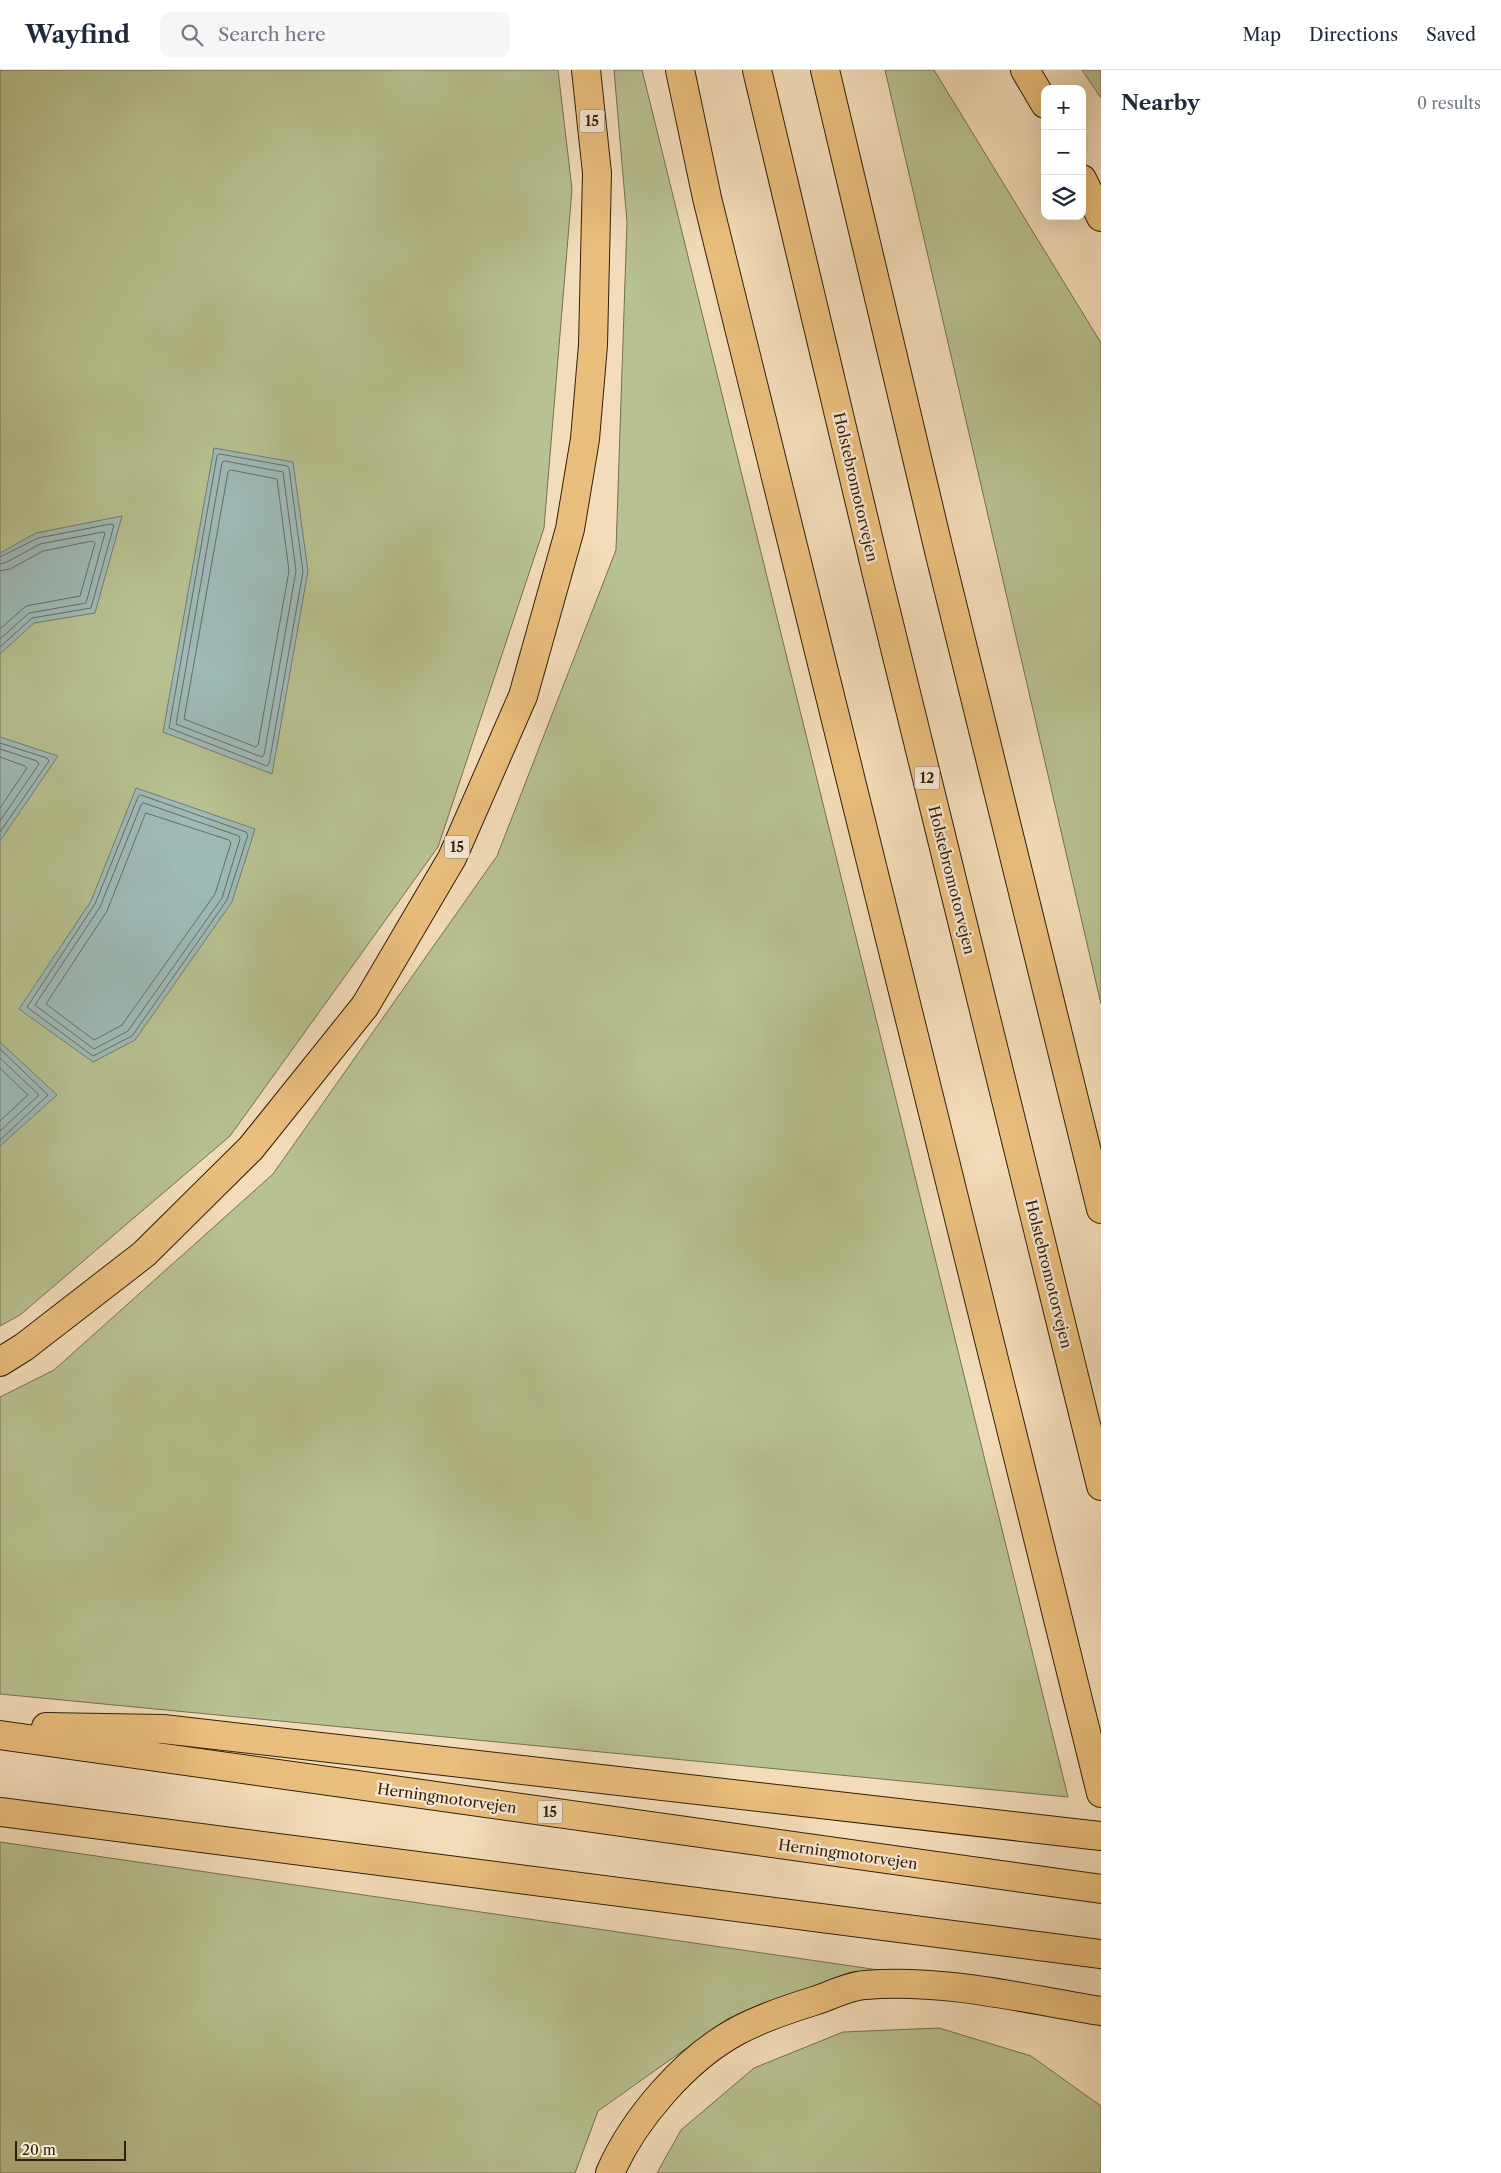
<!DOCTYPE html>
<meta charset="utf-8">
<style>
body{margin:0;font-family:"Libre Caslon Text",serif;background:#f6f6f7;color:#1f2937}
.controls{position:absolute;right:15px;top:15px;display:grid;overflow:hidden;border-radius:10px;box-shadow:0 5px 20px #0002}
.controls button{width:45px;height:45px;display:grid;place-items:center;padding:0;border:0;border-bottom:1px solid #e0e1e3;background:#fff;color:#1f2937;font:25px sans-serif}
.scale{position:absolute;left:15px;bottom:12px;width:111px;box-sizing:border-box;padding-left:5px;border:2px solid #321e0b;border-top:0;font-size:14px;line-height:18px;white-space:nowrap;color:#321e0b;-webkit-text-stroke:4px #f7e8d2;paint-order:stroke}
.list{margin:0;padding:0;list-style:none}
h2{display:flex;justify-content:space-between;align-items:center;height:65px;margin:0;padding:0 20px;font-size:21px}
h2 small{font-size:16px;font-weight:400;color:#747a83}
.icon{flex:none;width:28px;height:28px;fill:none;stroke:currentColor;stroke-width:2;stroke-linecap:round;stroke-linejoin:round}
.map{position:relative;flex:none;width:1101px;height:2103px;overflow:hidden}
header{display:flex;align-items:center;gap:30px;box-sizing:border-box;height:70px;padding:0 25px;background:#fff;border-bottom:1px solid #e0e1e3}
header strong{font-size:24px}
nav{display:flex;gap:28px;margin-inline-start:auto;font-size:18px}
.search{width:350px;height:45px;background:#f6f6f7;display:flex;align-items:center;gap:12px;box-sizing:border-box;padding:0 18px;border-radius:10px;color:#747a83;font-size:19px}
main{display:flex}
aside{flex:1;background:#fff}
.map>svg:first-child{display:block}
.green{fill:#b8c191;stroke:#75704e}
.water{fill:#9ebab7;stroke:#737c72}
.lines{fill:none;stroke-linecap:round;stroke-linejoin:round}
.shore{stroke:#686c61;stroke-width:1}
.highway-casing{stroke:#321e0b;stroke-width:30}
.highway{stroke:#eabe7c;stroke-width:28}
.labels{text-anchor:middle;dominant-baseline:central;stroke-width:4.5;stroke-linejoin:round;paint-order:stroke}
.shield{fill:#f7e8d2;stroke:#6d5b47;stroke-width:1}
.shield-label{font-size:14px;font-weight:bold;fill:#321e0b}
.street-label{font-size:15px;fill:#321e0b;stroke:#f7e8d2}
</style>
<header>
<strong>Wayfind</strong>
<div class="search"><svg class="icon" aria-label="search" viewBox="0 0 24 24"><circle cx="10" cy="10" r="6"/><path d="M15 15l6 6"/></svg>Search here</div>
<nav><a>Map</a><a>Directions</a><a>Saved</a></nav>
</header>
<main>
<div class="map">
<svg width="1101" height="2103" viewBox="0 0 1101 2103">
<rect width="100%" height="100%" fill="#f3dcb9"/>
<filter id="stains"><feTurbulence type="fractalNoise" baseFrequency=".004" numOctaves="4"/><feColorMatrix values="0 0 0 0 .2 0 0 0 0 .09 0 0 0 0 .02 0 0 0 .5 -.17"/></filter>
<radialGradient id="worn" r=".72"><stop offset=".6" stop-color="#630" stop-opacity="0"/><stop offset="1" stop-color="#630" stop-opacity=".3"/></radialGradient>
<g class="green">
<polygon points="0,0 558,0 572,119 544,458 438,777 230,1066 20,1245 0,1256"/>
<polygon points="614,0 642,0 1068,1727 0,1624 0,1327 54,1300 273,1104 497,786 616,480 627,152"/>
<polygon points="885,0 934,0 1101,273 1101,934"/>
<polygon points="1082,0 1101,0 1101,28"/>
<polygon points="0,1772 879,1900 729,1948 598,2041 575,2103 0,2103"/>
<polygon points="939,1958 1031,1986 1101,2036 1101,2103 657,2103 681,2060 754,1998 843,1962"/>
</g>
<g class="water">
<polygon points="214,378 293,392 308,501 272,704 163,662"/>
<polygon points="122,446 95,543 34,553 0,584 0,483 36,463"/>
<polygon points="0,667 58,686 0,771"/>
<polygon points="136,718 255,759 232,832 135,970 93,992 19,939 91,831"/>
<polygon points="0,972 57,1025 0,1076"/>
</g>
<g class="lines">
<g class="shore">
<polygon points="220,384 287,396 289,398 303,502 269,694 267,696 169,658 217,386"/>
<polygon points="225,391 283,402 296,501 264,685 262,687 176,654 222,393"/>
<polygon points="231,400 277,409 289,501 258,675 256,677 184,649 228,402"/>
<polyline points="0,487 38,468 111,454 114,455 91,538 32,548 0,577"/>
<polyline points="0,494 7,492 40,474 103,462 105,463 86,533 29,543 0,569"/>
<polyline points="0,501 10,499 43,481 92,471 95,473 80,526 26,536 0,559"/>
<polyline points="0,673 47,688 49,691 0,762"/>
<polyline points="0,679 37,691 39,694 0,751"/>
<polyline points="0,687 25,696 27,698 0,738"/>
<polygon points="141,725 246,762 248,765 227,830 132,966 93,986 27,937 95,834 138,727"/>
<polygon points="144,733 239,766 240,769 222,828 128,961 94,979 35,935 100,837 141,735"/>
<polygon points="146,743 229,770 231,773 215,824 122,955 94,970 46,934 107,841"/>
<polyline points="0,979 48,1025 0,1070"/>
<polyline points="0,988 39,1025 0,1061"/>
<polyline points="0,998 28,1025 0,1051"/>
</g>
<defs>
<g id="highway">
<polyline points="680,0 707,128 1101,1723"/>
<polyline points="757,0 878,509 1101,1416"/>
<polyline points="825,0 940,485 1101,1139"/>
<polyline points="1025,0 1045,34"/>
<polyline points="1082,109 1101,147"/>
<polyline points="0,1292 24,1277 144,1184 251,1078 365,936 452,788 523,626 570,459 585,369 593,275 597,103 586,0"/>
<polyline points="46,1657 163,1659 1101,1766"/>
<polyline points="0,1665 1101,1819"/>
<polyline points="0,1742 1101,1884"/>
<path d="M610,2103C633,2050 685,1989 737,1961C761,1948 788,1939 814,1931C830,1926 848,1916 865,1915C941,1908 1026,1929 1101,1941"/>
</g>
</defs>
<use href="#highway" class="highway-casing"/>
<use href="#highway" class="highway"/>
</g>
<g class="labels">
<g class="shield">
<rect x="579.5" y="39.5" width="25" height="23" rx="4"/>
<rect x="914.5" y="696.5" width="25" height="23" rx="4"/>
<rect x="444.5" y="765.5" width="25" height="23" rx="4"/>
<rect x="537.5" y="1730.5" width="25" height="23" rx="4"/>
</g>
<g class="shield-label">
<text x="592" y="51">15</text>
<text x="927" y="708">12</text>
<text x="457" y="777">15</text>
<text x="550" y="1742">15</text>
</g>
<g class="street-label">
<text transform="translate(856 417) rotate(77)">Holstebromotorvejen</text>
<text transform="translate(952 810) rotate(76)">Holstebromotorvejen</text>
<text transform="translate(1049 1204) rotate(76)">Holstebromotorvejen</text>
<text transform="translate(447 1728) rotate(8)">Herningmotorvejen</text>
<text transform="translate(848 1784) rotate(8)">Herningmotorvejen</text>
</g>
</g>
<rect width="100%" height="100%" filter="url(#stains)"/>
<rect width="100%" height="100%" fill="url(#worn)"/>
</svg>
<div class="controls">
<button>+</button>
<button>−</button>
<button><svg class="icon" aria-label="layers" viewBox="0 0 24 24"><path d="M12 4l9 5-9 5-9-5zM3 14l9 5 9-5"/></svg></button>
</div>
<div class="scale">20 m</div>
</div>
<aside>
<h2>Nearby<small>0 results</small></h2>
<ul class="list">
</ul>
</aside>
</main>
